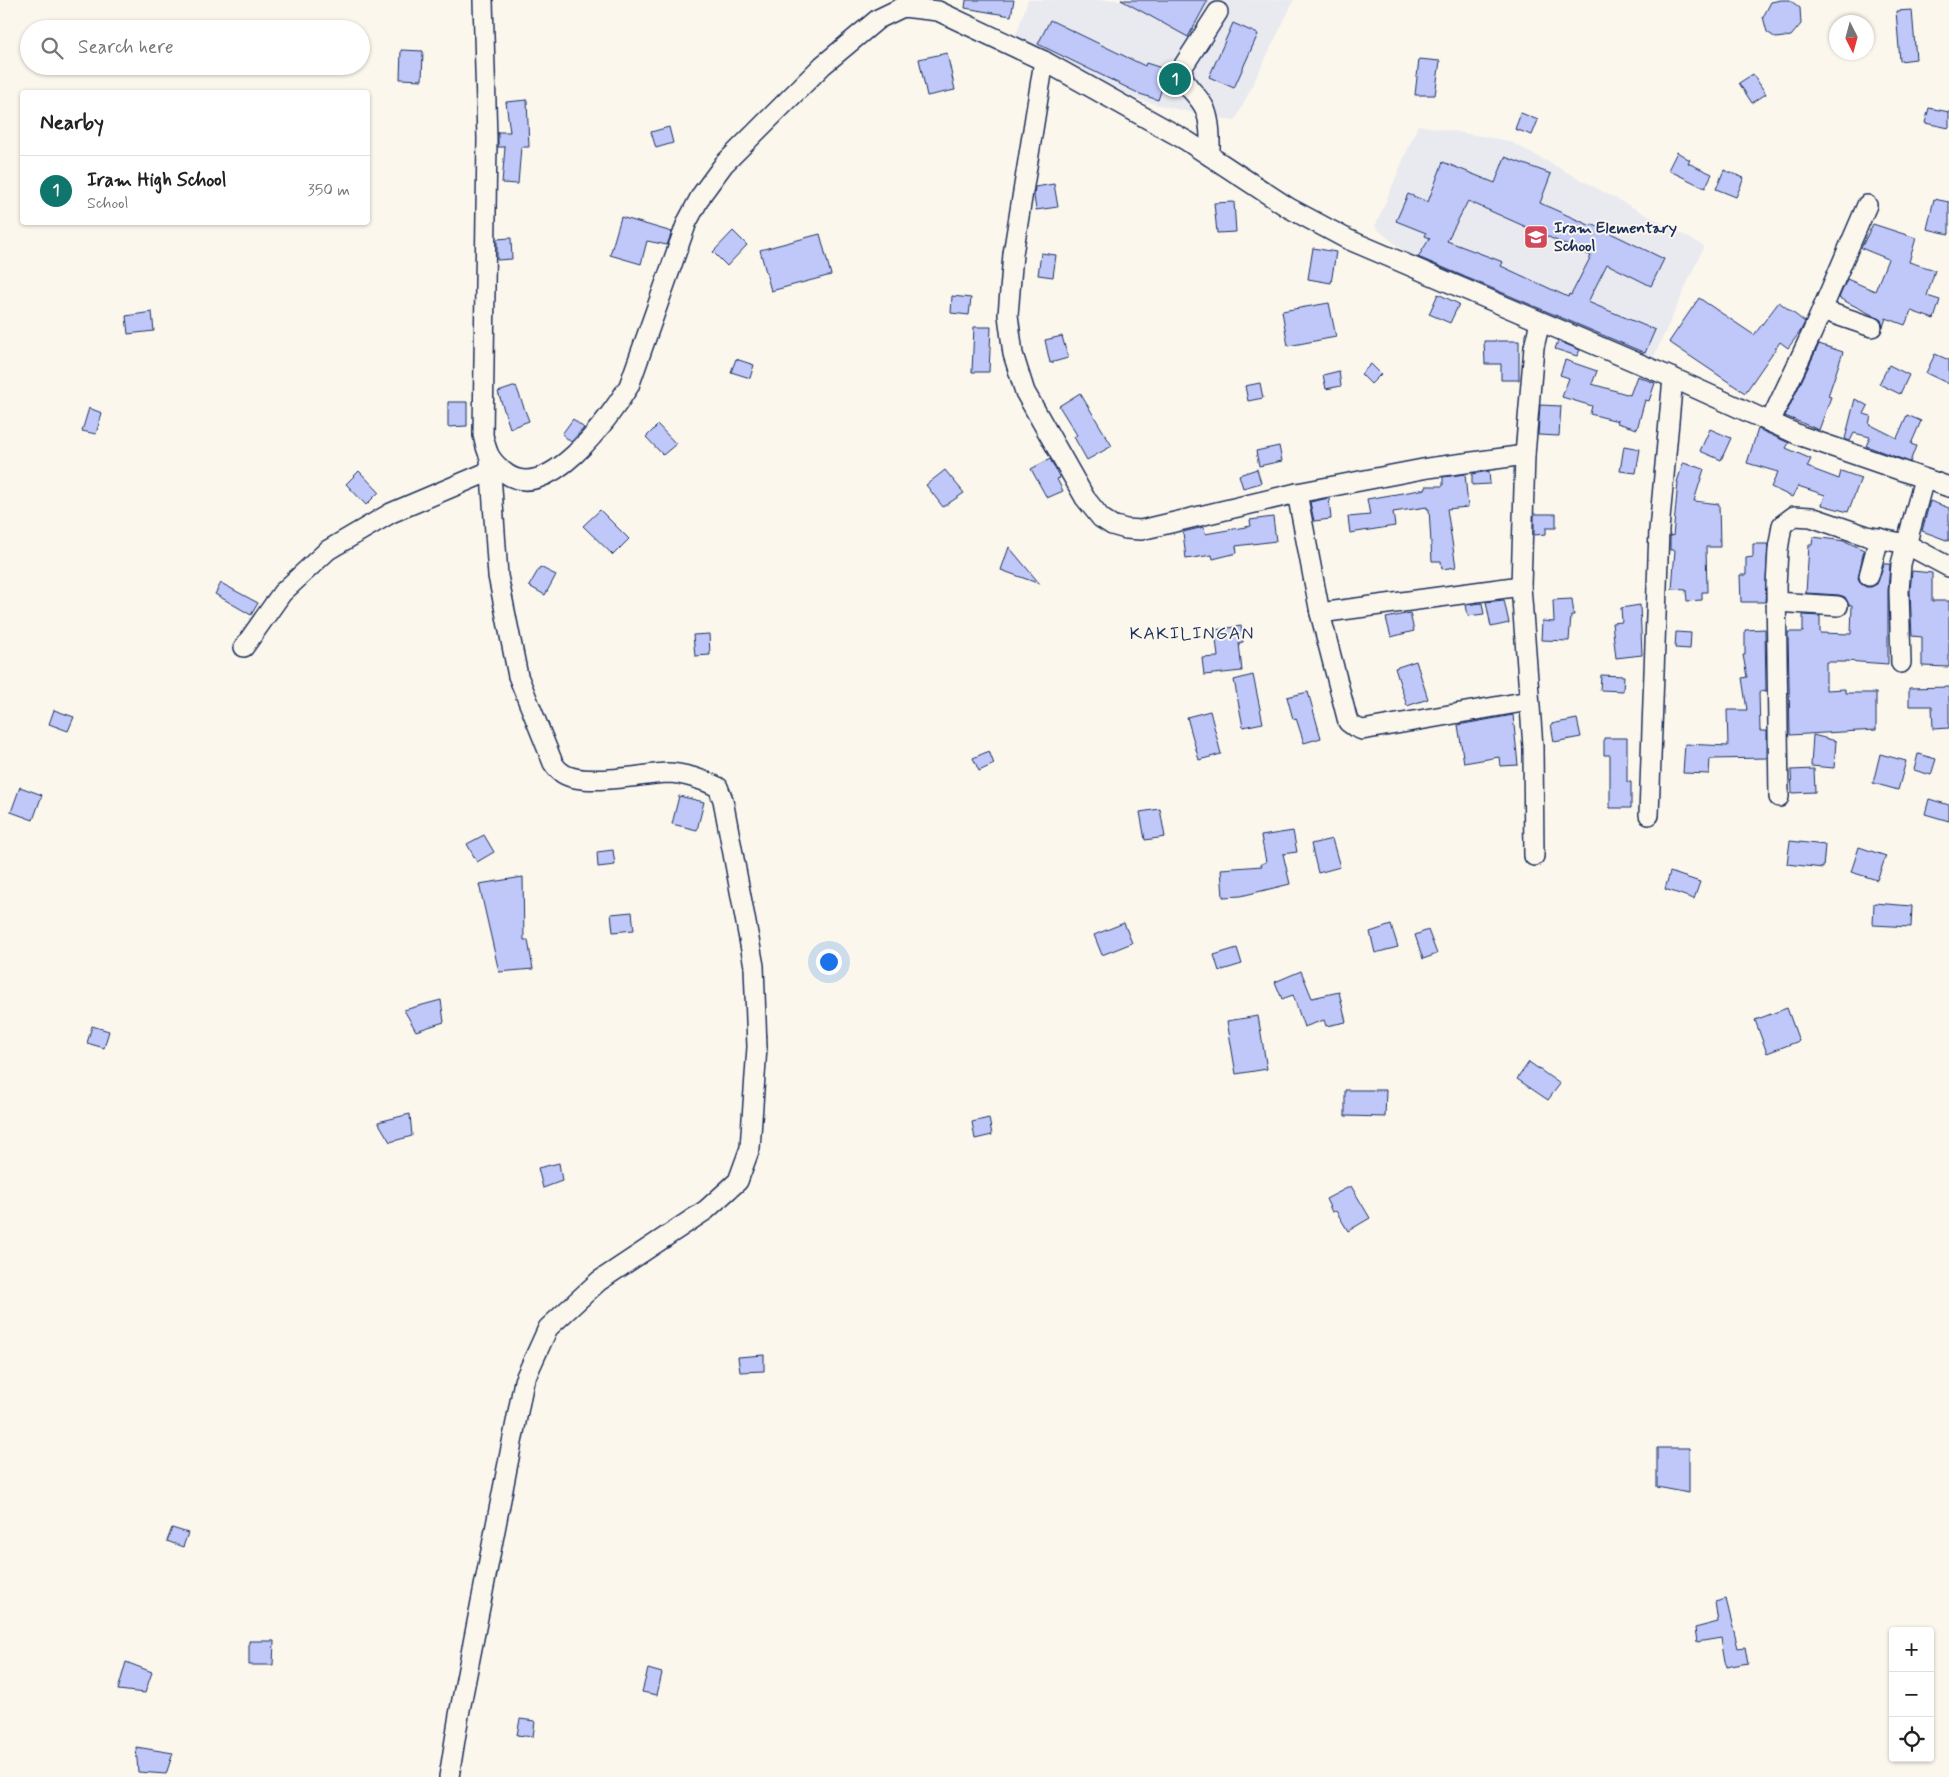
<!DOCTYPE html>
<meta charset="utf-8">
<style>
body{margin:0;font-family:Mynerve,sans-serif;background:#f2f2f2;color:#222}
.controls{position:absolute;right:15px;bottom:15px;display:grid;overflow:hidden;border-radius:5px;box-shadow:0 1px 4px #0004}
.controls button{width:45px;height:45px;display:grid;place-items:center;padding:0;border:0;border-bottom:1px solid #e0e0e0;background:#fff;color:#222;font:25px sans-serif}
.compass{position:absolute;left:1829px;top:15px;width:45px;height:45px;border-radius:50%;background:#fff;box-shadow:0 1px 4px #0004;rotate:174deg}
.you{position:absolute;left:828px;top:961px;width:18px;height:18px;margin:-12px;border:4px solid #fff;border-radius:50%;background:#1a73e8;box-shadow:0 0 0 8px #1a73e833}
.badge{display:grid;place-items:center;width:32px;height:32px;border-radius:50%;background:#0f766e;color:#fff;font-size:16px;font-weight:700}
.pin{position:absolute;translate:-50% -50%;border:2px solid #fff;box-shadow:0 1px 5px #0006}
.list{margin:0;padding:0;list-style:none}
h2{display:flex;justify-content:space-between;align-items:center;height:65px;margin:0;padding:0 20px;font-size:21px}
h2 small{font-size:16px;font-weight:400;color:#767676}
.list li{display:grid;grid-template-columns:32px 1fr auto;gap:15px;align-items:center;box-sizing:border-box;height:70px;padding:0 20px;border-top:1px solid #e0e0e0}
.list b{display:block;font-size:19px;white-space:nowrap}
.list p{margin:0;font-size:16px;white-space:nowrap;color:#767676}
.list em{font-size:16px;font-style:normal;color:#767676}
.icon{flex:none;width:28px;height:28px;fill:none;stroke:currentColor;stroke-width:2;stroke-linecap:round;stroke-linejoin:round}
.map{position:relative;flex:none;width:1949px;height:1777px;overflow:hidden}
.search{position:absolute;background:#fff;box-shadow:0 1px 4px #0004;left:20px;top:20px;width:350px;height:55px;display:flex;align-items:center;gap:12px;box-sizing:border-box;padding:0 18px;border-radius:28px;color:#767676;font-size:19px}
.panel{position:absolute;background:#fff;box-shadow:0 1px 4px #0004;left:20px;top:90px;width:350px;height:135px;border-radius:5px}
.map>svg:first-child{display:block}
.built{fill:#e9e9f0}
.building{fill:#bfc8f9;stroke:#1b2f5e;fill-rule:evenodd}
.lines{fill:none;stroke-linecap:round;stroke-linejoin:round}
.minor-casing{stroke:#1b2f5e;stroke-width:22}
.minor{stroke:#fbf7ec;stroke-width:19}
.labels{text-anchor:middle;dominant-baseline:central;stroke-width:4;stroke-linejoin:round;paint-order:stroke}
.poi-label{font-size:16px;font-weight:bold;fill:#1b2f5e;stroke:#fbf7ec;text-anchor:start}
.neighbourhood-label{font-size:18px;letter-spacing:1px;fill:#1b2f5e;stroke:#fbf7ec}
</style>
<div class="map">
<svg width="1949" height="1777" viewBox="0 0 1949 1777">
<rect width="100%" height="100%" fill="#fbf7ec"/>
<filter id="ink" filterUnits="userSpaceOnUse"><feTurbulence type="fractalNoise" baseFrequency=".02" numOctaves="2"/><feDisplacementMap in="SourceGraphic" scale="10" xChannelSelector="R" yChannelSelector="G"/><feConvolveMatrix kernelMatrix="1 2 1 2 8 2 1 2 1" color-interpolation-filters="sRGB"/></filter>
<g filter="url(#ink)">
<g class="built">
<polygon points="1028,0 1294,0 1235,121 1180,110 1140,100 1047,57 1015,38"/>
<polygon points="1418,125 1509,141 1704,246 1653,359 1597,338 1413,259 1375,227"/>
</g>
<g class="building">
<polygon points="966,0 1014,0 1011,16 965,8"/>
<polygon points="1121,0 1208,0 1188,37"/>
<polygon points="1781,0 1790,0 1800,8 1801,24 1791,36 1776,38 1767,32 1763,17 1771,2"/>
<polygon points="1912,10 1916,59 1900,61 1896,11"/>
<polygon points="1050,20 1145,66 1146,63 1168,70 1158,100 1140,94 1038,44"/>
<polygon points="1233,23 1258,34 1234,88 1209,77"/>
<polygon points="401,50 423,51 422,80 400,79"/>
<polygon points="947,53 955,90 927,96 919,59"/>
<polygon points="1419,59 1440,61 1435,95 1415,95"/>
<polygon points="1753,74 1766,94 1752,103 1739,83"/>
<polygon points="527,100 529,147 521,147 518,184 502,183 505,147 498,147 498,132 510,132 506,102"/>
<polygon points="1929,108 1949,112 1949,128 1925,123"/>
<polygon points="1521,113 1538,120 1532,135 1515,129"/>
<polygon points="669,127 673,143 656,148 651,132"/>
<polygon points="1677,152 1690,160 1688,163 1712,174 1705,188 1668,170"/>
<path d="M1505,157L1551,174L1540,203L1591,226L1592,224L1664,259L1651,286L1607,264L1588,302L1655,330L1645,353L1418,257L1430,238L1425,236L1426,233L1396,221L1408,194L1428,202L1443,162L1495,183ZM1468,201L1591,256L1571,295L1569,294L1568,297L1501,266L1503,262L1447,241Z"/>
<polygon points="1724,170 1744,178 1736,197 1716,189"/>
<polygon points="1054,184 1058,207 1036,210 1034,196 1035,187"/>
<polygon points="1934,199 1949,202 1949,234 1927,229"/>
<polygon points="1234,202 1236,232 1217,233 1214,203"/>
<polygon points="621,217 672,232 667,245 647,241 641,264 610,255"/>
<polygon points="1873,224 1916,238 1909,262 1935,270 1927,296 1940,300 1934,319 1911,311 1905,325 1886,318 1883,327 1881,320 1876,317 1839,298 1847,279 1875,291 1888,259 1861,248"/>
<polygon points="733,231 747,245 727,266 713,252"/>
<polygon points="820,234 831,275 771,291 760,250"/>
<polygon points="511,238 512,259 497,260 497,239"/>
<polygon points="1313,248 1336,252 1331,283 1308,279"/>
<polygon points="1041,253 1056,255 1053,277 1038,275"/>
<polygon points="1438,294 1459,304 1450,323 1429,314"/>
<polygon points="952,296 971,298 969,315 951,313"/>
<polygon points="1699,298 1754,335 1779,302 1805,322 1800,332 1788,348 1780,342 1745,393 1669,342"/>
<polygon points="1329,303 1336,337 1288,346 1282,311"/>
<polygon points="152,312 154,331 128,334 126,316"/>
<polygon points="974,327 991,327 989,372 972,372"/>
<polygon points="1062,336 1068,358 1050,363 1045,340"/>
<polygon points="1484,341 1519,341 1519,380 1501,380 1501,364 1485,364"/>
<polygon points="1558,341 1580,350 1577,356 1555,349"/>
<polygon points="1819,344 1843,352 1828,396 1831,397 1819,430 1785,416"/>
<polygon points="1935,354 1949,360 1949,384 1926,373"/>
<polygon points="736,359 754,365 750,378 731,372"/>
<polygon points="1565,360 1597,371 1592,384 1630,395 1637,376 1655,383 1649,401 1645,400 1637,429 1617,423 1618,421 1590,414 1592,406 1562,397 1569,378 1560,375"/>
<polygon points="1371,364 1381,374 1371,384 1361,374"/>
<polygon points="1889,365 1909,375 1900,394 1879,384"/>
<polygon points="1339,371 1341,386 1326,389 1323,375"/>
<polygon points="1260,383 1263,398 1248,401 1245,386"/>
<polygon points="516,386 529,421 510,428 498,392"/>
<polygon points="1080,393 1112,446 1087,460 1074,437 1077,435 1059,406"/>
<polygon points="1855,399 1868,406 1864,414 1871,416 1869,424 1897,438 1907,415 1921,421 1911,444 1916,446 1910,462 1866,446 1870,437 1854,433 1850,441 1845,439"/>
<polygon points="448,402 467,402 467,426 448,427"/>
<polygon points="1540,405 1561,406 1559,436 1538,435"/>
<polygon points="89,408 102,413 96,434 82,431"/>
<polygon points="573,419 584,428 571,442 562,434"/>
<polygon points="658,425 676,444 663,455 646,437"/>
<polygon points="1710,429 1731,438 1721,460 1700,451"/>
<polygon points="1758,429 1789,443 1786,448 1811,459 1807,467 1839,479 1841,471 1861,478 1848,512 1822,505 1825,495 1798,486 1792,497 1771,487 1778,472 1747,463"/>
<polygon points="1279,446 1282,461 1259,466 1256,451"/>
<polygon points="1624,446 1640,449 1636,473 1620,471"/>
<polygon points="1050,459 1060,478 1057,479 1063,491 1047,498 1031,469"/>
<polygon points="1683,463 1704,469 1694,501 1719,504 1720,547 1706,547 1707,592 1702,592 1702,600 1687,601 1686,590 1672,589 1675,550 1670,550 1670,535 1673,536 1678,482 1677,482"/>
<polygon points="1257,469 1261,483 1243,488 1239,475"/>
<polygon points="945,470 964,493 943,507 926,485"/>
<polygon points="359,471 379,492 366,505 346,484"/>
<polygon points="1489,471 1490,484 1472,485 1472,474"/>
<polygon points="1465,474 1468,507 1447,509 1456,567 1442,569 1441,561 1432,561 1429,509 1427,509 1427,507 1393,512 1395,526 1350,533 1348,517 1370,515 1367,499 1426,489 1426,486 1443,486 1443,477"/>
<polygon points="1329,498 1331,519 1314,521 1310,502"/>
<polygon points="1930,501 1949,508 1949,541 1922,531"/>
<polygon points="600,510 629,539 613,555 583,526"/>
<polygon points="1534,514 1556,514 1556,528 1546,528 1546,534 1534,535"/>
<polygon points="1273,517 1276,541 1236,546 1237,553 1213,559 1212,555 1186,559 1183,532 1204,527 1205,534 1251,526 1250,520"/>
<polygon points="1813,537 1845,541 1864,550 1858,578 1861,584 1866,587 1871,587 1877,584 1884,564 1890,564 1888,591 1888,664 1846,661 1846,662 1826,662 1826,690 1845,689 1845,693 1876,693 1876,730 1790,735 1788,632 1803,632 1803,615 1820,616 1820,633 1851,634 1852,605 1849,605 1845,597 1839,595 1806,593 1809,545 1812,545"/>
<polygon points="1753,544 1768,544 1765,602 1741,602 1740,575 1746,575 1746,558 1753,557"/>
<polygon points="1009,547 1040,584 1001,570"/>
<polygon points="540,567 556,575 545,595 529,586"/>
<polygon points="1912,571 1932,573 1932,601 1949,601 1949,667 1922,666 1922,637 1912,636 1910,591"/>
<polygon points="221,583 258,603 251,615 215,594"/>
<polygon points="1572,599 1574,615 1571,615 1569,641 1541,640 1542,621 1554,622 1553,600"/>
<polygon points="1504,600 1509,623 1491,627 1486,602"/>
<polygon points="1482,603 1484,614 1468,616 1466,605"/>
<polygon points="1640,605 1642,655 1616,658 1612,623 1622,622 1621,608"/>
<polygon points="1410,613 1414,631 1391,637 1386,618"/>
<polygon points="1241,626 1243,642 1239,643 1242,671 1204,675 1202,658 1218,657 1215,630"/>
<polygon points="1765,629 1766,691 1759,692 1760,731 1767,731 1767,758 1710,759 1709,774 1683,773 1685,744 1728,746 1727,710 1747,710 1742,678 1747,677 1743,655 1745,655 1745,630"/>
<polygon points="1676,632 1691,633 1690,649 1675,648"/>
<polygon points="709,634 710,655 695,656 693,635"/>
<polygon points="1416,661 1428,699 1407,706 1395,668"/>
<polygon points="1253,675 1263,723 1243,727 1234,680"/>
<polygon points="1601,675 1624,676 1623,691 1600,690"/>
<polygon points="1949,687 1949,728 1933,729 1932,706 1909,706 1909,688"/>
<polygon points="1308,692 1321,738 1304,743 1296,718 1293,719 1287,697"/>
<polygon points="54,710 74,717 68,731 49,724"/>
<polygon points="1210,711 1221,754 1199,760 1187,717"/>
<polygon points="1513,715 1518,765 1500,766 1499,757 1464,763 1458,725"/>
<polygon points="1577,719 1581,737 1554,742 1551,724"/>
<polygon points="1813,735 1836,741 1834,768 1811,766"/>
<polygon points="1604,738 1627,738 1627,782 1631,782 1631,808 1610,808 1610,755 1604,755"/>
<polygon points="989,751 994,764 979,771 973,758"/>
<polygon points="1880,754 1906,761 1898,790 1873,783"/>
<polygon points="1918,754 1936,759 1931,775 1914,770"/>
<polygon points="1814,769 1815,792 1792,793 1791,770"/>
<polygon points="20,787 42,795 33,820 11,812"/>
<polygon points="679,796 704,802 697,830 672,824"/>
<polygon points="1929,799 1949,805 1949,821 1925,814"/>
<polygon points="1160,809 1165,837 1145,840 1140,812"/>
<polygon points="1293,831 1297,852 1283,854 1290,884 1241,896 1223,897 1221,869 1262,866 1261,864 1266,862 1261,836"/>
<polygon points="484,835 494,852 477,862 467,844"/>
<polygon points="1332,839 1340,867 1318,873 1311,844"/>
<polygon points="1790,841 1825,845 1823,868 1787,864"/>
<polygon points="1859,847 1886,856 1877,880 1851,872"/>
<polygon points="613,850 615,865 598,867 597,852"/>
<polygon points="1670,872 1700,882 1694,899 1665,889"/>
<polygon points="523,877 524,940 528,940 533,969 499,972 479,884"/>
<polygon points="1874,903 1912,906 1911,927 1873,925"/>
<polygon points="632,912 634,930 613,932 611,914"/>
<polygon points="1124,923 1132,943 1102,955 1094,935"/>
<polygon points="1391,925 1398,947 1375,953 1370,932"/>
<polygon points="1428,930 1437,954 1423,959 1415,935"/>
<polygon points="1237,948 1242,964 1219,971 1214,955"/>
<polygon points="1301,971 1312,998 1339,992 1346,1022 1326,1026 1324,1020 1304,1027 1293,995 1282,999 1275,982"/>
<polygon points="441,1000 444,1022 416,1031 404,1010"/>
<polygon points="1787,1008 1799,1041 1767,1053 1755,1020"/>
<polygon points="1258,1016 1267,1069 1236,1074 1227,1021"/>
<polygon points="92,1026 109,1031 104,1048 87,1043"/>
<polygon points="1529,1062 1560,1084 1548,1100 1517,1079"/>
<polygon points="1345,1090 1386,1090 1385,1117 1345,1116"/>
<polygon points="410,1114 412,1136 390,1142 378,1122"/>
<polygon points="989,1118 992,1135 975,1139 972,1122"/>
<polygon points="559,1163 562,1181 543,1188 538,1168"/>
<polygon points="1351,1186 1370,1218 1348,1231 1336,1211 1332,1212 1326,1199"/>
<polygon points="764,1355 764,1371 740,1372 738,1357"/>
<polygon points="1657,1448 1689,1448 1689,1493 1657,1487"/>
<polygon points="172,1528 188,1533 183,1547 167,1541"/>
<polygon points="1726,1599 1738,1648 1745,1647 1748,1663 1726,1667 1721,1638 1697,1642 1695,1628 1718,1622 1715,1602"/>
<polygon points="249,1641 274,1641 273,1665 249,1665"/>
<polygon points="126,1662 152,1672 145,1693 118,1690"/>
<polygon points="648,1669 662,1673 657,1695 642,1692"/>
<polygon points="520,1719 535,1721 533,1737 517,1735"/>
<polygon points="136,1747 173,1753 166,1774 138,1772"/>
</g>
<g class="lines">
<defs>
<g id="minor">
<path d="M483,0L487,139L483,435C487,453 489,459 503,471C545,509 610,417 629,386L687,222L702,194L724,164L823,65L878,19L903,7L938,11L1044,61L1187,141L1289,208L1347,239L1673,378L1801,436L1949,487"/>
<polyline points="1044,61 1013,254 1008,315 1013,354 1025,392 1085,498 1101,518 1112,525 1126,529 1141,530 1297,493 1428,468 1525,455"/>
<path d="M1210,156C1210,140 1211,124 1205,109C1198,93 1182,87 1182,68L1218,12"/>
<polyline points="1822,310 1872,327"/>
<polyline points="1770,422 1812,333 1867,205"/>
<polyline points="1297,493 1320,613 1348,722 1355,727 1362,730 1529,701"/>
<polyline points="1869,576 1879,538"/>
<polyline points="1776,602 1838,606"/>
<polyline points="1320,613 1521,586"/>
<polyline points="244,647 282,593 328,550 391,513 490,471"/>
<polyline points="1901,663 1899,591 1901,564 1924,479"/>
<polyline points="1779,797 1776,586 1778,550 1782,525 1794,516 1811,517 1867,536 1906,544 1949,567"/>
<polyline points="1649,815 1659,530 1673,378"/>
<polyline points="1534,856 1533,747 1521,586 1525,455 1534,347 1540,322"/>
<path d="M449,1777L459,1715L524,1381L548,1328L599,1281L706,1210L738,1181L750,1148L757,1047L754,966L723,800L718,787C704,780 683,773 667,773C642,774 580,788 561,772C558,770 555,766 553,763L518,676L498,576L490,459"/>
</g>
</defs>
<use href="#minor" class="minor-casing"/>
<use href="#minor" class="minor"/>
</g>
</g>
<defs>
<symbol id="school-square" viewBox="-11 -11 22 22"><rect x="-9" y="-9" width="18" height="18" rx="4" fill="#d1495b" stroke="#fbf7ec"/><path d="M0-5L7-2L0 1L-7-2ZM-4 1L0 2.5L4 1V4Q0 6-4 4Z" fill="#fff"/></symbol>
</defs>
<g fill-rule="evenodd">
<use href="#school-square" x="1522" y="223" width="28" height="28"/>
</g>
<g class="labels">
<g class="poi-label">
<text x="1554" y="228">Iram Elementary<tspan x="1554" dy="18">School</tspan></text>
</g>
<g class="neighbourhood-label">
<text x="1192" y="634">KAKILINGAN</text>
</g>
</g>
</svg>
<div class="controls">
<button>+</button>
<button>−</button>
<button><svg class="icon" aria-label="locate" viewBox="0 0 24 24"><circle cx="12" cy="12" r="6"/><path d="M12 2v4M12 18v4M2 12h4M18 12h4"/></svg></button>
</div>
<svg class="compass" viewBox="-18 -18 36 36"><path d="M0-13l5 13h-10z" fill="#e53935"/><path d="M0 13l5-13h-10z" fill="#767676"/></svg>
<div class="you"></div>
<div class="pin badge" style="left:1175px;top:79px">1</div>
<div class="search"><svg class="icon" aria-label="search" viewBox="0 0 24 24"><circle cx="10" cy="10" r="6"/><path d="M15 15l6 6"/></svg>Search here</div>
<section class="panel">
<h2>Nearby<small></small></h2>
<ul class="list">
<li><span class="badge">1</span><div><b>Iram High School</b><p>School</p></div><em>350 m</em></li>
</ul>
</section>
</div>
